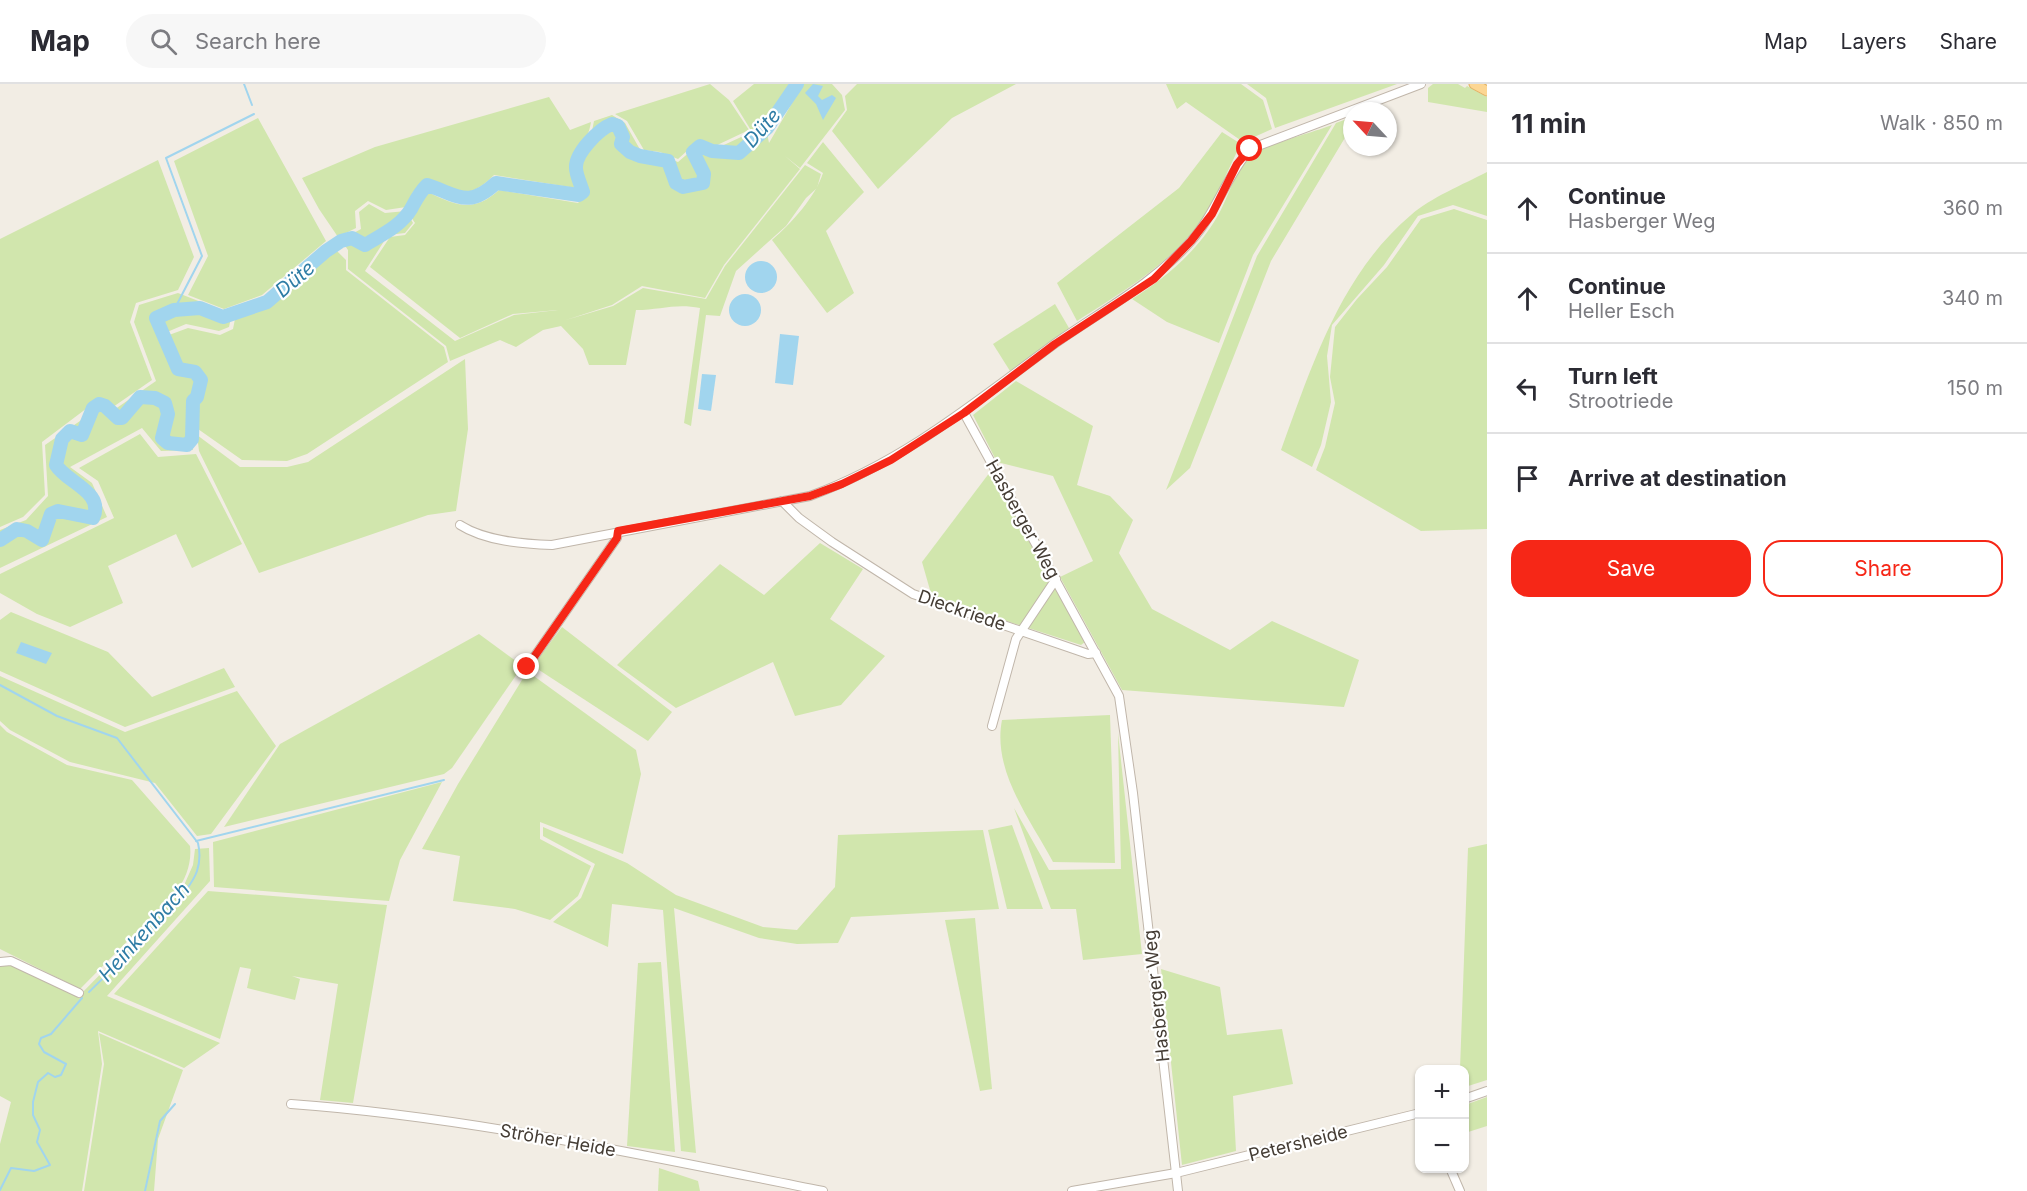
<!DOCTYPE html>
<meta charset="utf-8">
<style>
body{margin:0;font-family:Inter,sans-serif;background:#f7f7f7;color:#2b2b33}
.controls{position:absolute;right:18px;bottom:18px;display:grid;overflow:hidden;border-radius:12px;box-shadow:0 2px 4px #0004}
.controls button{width:54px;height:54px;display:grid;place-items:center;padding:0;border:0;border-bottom:2px solid #e1e1e2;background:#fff;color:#2b2b33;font:30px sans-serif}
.compass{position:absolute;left:1343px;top:18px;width:54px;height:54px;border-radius:50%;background:#fff;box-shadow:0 2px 4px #0004;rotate:296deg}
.stop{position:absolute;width:18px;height:18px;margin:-14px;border:4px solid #f62717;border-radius:50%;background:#fff}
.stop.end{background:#f62717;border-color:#fff;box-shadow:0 2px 6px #0008}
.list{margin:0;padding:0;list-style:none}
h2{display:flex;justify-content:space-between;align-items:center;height:78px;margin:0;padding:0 24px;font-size:26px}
h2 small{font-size:20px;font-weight:400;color:#7c7c81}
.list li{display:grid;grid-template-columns:39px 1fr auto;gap:18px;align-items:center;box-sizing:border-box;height:90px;padding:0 24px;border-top:2px solid #e1e1e2}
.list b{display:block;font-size:22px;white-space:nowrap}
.list p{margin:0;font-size:20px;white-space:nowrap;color:#7c7c81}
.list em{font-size:20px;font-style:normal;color:#7c7c81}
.actions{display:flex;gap:12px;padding:18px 24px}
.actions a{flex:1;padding:14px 0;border:2px solid #f62717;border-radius:18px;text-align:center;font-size:21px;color:#f62717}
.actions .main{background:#f62717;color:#fff}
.icon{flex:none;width:33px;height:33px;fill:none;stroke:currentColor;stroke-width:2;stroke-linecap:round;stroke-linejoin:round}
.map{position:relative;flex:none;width:1487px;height:1107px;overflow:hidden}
header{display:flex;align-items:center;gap:36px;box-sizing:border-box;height:84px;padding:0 30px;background:#fff;border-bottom:2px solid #e1e1e2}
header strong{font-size:28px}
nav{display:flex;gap:33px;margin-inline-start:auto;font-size:21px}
.search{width:420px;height:54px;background:#f7f7f7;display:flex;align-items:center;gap:15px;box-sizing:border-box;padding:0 21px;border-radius:33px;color:#7c7c81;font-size:22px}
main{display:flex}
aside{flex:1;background:#fff}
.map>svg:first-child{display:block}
.green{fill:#d1e6ad}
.water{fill:#a1d5ee}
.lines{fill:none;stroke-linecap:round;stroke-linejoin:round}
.stream{stroke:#a1d5ee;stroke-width:2}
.river{stroke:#a1d5ee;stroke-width:14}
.minor-casing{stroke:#c0b6aa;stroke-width:10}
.major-casing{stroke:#e1b163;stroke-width:11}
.minor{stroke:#fff;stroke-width:8}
.major{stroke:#fcd693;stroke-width:9}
.route{stroke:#f62717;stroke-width:8}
.labels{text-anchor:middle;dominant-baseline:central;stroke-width:4.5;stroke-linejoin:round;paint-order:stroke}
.street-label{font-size:18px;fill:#443c34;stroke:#fff}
.water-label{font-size:20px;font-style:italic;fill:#2e7ca5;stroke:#fff}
</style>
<header>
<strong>Map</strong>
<div class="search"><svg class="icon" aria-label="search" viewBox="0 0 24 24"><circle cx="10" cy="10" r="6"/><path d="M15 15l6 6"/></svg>Search here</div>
<nav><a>Map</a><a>Layers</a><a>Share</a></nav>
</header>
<main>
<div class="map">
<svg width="1487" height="1107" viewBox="0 0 1487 1107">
<rect width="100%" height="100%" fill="#f2ede4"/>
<g class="green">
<polygon points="710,0 729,16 749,46 713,63 699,56 678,75 660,68 644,66 627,37 615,30"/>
<path d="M754,0H789L765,39L769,59L803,0H832L842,11L845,26L800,84L785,72L800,85L724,181L705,214L642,202L612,221L566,236L613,222L643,204L706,215L725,182L805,81L821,90L817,104L806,114L786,142L736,187L720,232L706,231L691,342L684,339L700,224C676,219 660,226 636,226L626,281H589L583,265L561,242L543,246L516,263L500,256L450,277L446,262L348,185V166L341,156L361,145L359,128L369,120L385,129L406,127L413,139L405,149L388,151L365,187L455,257L514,231L558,226L513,230L460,254L370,183L390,153L405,151L415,139L411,133L419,114L428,108C456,122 474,129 499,106L578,119L589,107C580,80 578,79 597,57L591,52L594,37L612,31L625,39L642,69L660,71L678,78L699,60L713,66L752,48L733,17Z"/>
<polygon points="857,0 1016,0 952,34 878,105 832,47 847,26 845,12"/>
<polygon points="1166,0 1241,0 1263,16 1272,45 1243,58 1186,18 1177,25"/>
<polygon points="1247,0 1397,0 1275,44 1266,14"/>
<polygon points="1433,0 1458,0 1465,4 1467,2 1487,13 1487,28 1428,18 1428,4"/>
<path d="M549,13L570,46L591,38C586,72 560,61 576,104L494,91C466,119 458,106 426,95L413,108L406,123L386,126L368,117L355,127L356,144L338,153L319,125L302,94L375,63Z"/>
<polygon points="1352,33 1352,42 1271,177 1190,384 1166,406 1257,172 1336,39"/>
<polygon points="258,34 326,157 262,211 224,225 188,211 208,172 174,77"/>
<path d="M1332,41L1253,171L1219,259L1167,238L1132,215C1165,195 1198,166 1217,133C1229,113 1235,84 1254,70C1268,60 1314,48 1332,41Z"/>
<path d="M1222,48L1241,60C1225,91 1212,127 1188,153C1157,188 1116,212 1077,237L1057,199L1179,104Z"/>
<path d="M823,58L864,108L826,147L854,209L827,229L772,156C791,140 816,112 823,89L807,79Z"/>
<polygon points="158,76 194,173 178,206 136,219 130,238 152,296 113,323 99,315 42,358 45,411 23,433 0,443 0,155"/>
<path d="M1487,88V132L1453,121L1418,132L1384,181L1332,241L1327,272L1331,318L1321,361L1312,383L1281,366C1312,282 1340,191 1411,131C1430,114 1464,100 1487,88Z"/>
<polygon points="1454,125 1487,136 1487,445 1421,447 1316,386 1325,363 1335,319 1330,293 1335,243 1357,215 1387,183 1421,135"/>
<polygon points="336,166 346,176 346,186 444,263 448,278 307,370 287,377 242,376 198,345 197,319 201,315 206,294 198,284 182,281 169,251 188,244 220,251 233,245 235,235 270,222"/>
<polygon points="178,209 224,227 233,224 229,243 219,247 186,240 160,251 175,288 193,291 197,297 194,309 187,314 188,353 193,366 161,367 142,344 70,383 92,399 107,433 0,484 0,446 26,436 48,412 45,361 96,326 102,325 108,330 156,297 134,238 139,221"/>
<polygon points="1055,220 1069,244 1010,287 993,260"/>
<polygon points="465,275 468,345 456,427 428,431 259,489 199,367 197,351 240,383 287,383 308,378"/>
<polygon points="1016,297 1093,342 1077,401 1110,412 1133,436 1119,469 1152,525 1230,566 1272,537 1359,576 1344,623 1122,606 1060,493 1093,477 1053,392 997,378 973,331"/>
<polygon points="140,350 158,373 196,370 242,460 192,484 176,450 108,482 123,519 70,543 37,530 0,509 0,490 114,434 98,397 79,384"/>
<polygon points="990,388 1089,555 1081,561 932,513 922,478"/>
<polygon points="820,459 863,485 830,535 885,572 841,621 795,632 773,578 676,624 617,581 720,480 764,511"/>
<polygon points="11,528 108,568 152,613 224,584 235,603 125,643 0,587 0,536"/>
<polygon points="562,543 672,628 648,657 536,584 535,579"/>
<polygon points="479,550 520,580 519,587 452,684 444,690 224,743 280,660"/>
<polygon points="531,590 636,666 641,690 623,770 540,738 540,755 591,782 578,812 550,836 515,825 453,817 460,772 422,765 458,700 525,591"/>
<polygon points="0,592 125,648 237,607 276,662 211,750 197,752 155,699 70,678 10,646 0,637"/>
<path d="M1110,631L1115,779L1053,778C1030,735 992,687 1002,636Z"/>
<path d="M0,641L7,648L67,681L132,696L190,762C192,778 186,795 176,808L80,905L0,865Z"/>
<polygon points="1118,649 1142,870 1083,876 1076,825 1051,825 1014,724 1049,786 1121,785"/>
<polygon points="442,698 400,776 389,817 214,803 213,758"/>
<polygon points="1012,741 1043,825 1007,825 988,746"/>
<polygon points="543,743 627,779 676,811 763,843 797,846 835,803 838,751 983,746 999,825 851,833 838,859 797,860 759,854 674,824 696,1069 681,1067 663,826 612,820 608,863 553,838 581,814 595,780 543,752"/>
<polygon points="1487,760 1487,996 1465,1003 1464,986 1460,985 1468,764"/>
<polygon points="209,764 210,797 107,912 220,959 184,984 98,947 102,980 82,1107 0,1107 0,1060 11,1018 0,1012 0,881 11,880 79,912 181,808 193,781 195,765"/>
<polygon points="208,807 387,821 353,1019 320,1016 338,900 292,892 300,895 295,916 247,904 251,885 240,883 220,955 114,910"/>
<polygon points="975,834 992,1005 980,1007 945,836"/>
<polygon points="661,878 675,1068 627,1062 638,879"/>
<polygon points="1161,885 1220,903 1227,951 1282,945 1293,1000 1233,1012 1236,1067 1182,1081"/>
<polygon points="99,949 183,986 158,1055 154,1107 84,1107 104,980"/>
<polygon points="1487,1013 1487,1042 1465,1049 1465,1021"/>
<polygon points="659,1084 698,1097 700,1107 658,1107"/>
</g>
<g class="water">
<polygon points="813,0 823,2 818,12 822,16 832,11 836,14 823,36 816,20 805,9"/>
<circle cx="761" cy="193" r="16"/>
<circle cx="745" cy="226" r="16"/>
<polygon points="780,250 799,252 793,301 775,299"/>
<polygon points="702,290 716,291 711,327 698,325"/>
<polygon points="21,558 52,569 46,580 16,569"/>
</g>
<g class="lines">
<g class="stream">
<polyline points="244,0 252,21"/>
<polyline points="174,226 202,172 166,74 254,30"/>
<path d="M0,601L57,632L117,654L198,759C200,768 200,778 197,787C188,815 113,884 89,908"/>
<polyline points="196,757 444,696"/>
<polyline points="0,1106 11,1084 34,1087 50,1081 37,1058 40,1046 33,1031 33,1018 38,998 48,989 55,993 61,991 66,980 44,968 39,960 41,954 51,950 82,914"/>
<polyline points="145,1107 160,1037 175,1020"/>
</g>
<path class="river" d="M0,456L17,445L27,447L42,456L51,430L58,427L93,434C105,408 67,399 56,381L62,355L70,347L82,351L93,324L99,320L105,322L118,334H122L140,313L155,314L165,319L168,330L162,354L168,359L187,361L192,355L193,317L197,313L201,296L195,288L178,285L156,234L174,226L200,224L223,233L267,218L326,167L341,157L352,154L365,161C381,151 401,142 411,125C416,116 419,109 427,101C458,111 468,125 496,99L579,111L583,108C581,101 576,91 576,84C575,69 599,45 612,40L618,42L623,53L621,60L630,68L640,72L668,77L676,99L683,103L703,99L704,90L693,68L700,62L712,67L739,69L767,44L797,0"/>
<defs>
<g id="minor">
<polyline points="964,329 1119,612 1133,709 1178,1107"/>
<polyline points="782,417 799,434 832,458 913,510 1088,570 1096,569"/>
<path d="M460,441C485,457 523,460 552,461L810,412C903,378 974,319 1053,261C1101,227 1152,201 1191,157C1216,129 1226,93 1250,65L1421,0"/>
<polyline points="527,583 617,454 618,448"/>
<polyline points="992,642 1016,555 1056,495"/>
<polyline points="0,878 11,877 79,909"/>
<polyline points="1464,1015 1487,1007"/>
<path d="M291,1020C470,1033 647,1072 823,1107"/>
<polyline points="1450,1084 1460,1107"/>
<polyline points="1072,1107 1176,1089 1420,1029"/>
</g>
<polyline id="major" points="1474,0 1487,7"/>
</defs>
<use href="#minor" class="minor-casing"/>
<use href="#major" class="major-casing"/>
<use href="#minor" class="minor"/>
<use href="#major" class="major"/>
</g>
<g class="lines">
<polyline class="route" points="527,583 617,454 618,447 810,412 842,400 891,376 964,329 1055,260 1154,195 1191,157 1212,130 1237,80 1250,65"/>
</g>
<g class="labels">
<g class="street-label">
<text transform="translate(1023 435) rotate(61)">Hasberger Weg</text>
<text transform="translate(962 526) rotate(19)">Dieckriede</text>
<text transform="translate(1156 912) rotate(-96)">Hasberger Weg</text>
<text transform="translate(558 1056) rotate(10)">Ströher Heide</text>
<text transform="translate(1298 1059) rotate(-14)">Petersheide</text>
</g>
<g class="water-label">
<text transform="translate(762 44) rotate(-48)">Düte</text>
<text transform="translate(295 195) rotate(-40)">Düte</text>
<text transform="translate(144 848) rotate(-48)">Heinkenbach</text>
</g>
</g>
</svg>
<div class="controls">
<button>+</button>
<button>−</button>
</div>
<svg class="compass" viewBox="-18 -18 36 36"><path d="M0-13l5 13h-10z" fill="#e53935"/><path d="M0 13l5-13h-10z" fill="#7c7c81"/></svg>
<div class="stop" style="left:1250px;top:65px"></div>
<div class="stop end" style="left:527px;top:583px"></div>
</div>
<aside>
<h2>11 min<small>Walk · 850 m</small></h2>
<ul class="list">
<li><svg class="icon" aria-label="ahead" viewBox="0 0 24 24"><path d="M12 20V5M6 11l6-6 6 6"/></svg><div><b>Continue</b><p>Hasberger Weg</p></div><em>360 m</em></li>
<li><svg class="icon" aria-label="ahead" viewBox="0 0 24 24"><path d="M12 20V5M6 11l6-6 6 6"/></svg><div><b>Continue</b><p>Heller Esch</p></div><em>340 m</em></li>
<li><svg class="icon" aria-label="left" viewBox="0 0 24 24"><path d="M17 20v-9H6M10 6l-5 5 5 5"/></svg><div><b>Turn left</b><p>Strootriede</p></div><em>150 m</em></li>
<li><svg class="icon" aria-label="arrive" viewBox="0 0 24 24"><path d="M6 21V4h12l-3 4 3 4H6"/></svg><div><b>Arrive at destination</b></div></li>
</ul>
<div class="actions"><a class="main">Save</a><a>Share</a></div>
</aside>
</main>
